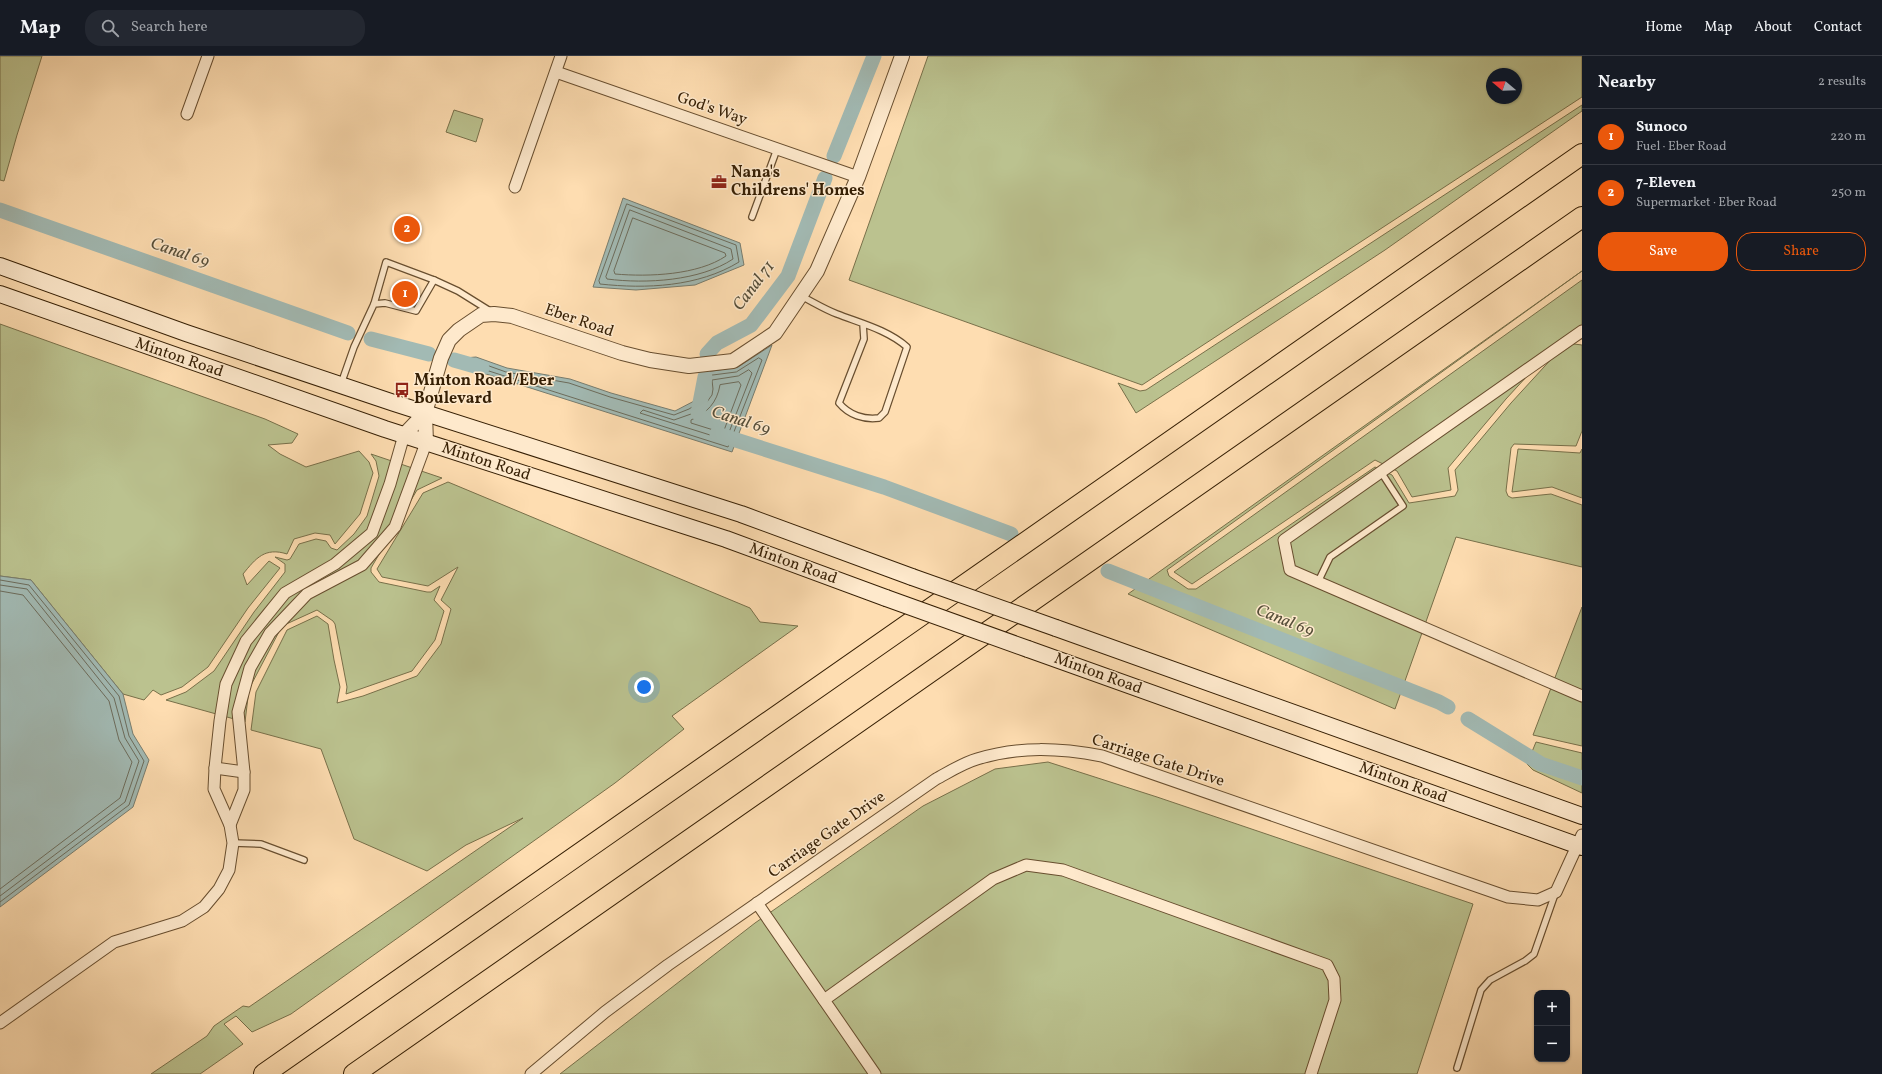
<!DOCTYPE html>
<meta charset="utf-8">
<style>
body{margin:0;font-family:Vollkorn,serif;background:#242831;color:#f1f3f6}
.controls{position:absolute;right:12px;bottom:12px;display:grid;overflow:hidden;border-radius:8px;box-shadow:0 1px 3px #0004}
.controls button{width:36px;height:36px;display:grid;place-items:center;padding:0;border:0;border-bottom:1px solid #363941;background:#171b24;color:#f1f3f6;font:20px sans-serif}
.compass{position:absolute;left:1486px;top:12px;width:36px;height:36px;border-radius:50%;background:#171b24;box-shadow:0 1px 3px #0004;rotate:289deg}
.you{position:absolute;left:644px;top:631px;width:14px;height:14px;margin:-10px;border:3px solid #fff;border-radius:50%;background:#1a73e8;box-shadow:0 0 0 6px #1a73e833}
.badge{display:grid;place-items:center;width:26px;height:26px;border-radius:50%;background:#ea580c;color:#fff;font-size:13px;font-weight:700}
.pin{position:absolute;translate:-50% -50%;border:2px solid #fff;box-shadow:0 1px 4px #0006}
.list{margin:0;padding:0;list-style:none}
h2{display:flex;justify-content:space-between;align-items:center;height:52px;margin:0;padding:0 16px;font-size:17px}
h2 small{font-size:13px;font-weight:400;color:#9ea1a6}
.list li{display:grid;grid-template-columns:26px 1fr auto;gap:12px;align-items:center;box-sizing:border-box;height:56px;padding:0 16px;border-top:1px solid #363941}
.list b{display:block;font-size:15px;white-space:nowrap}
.list p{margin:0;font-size:13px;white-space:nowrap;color:#9ea1a6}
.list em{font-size:13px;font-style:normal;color:#9ea1a6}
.actions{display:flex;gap:8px;padding:12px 16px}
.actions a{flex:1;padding:9px 0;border:1px solid #ea580c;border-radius:16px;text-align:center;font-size:14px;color:#ea580c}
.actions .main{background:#ea580c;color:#fff}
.icon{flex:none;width:22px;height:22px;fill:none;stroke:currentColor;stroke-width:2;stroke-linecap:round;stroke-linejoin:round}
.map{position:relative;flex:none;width:1582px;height:1018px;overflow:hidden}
header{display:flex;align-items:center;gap:24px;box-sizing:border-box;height:56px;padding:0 20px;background:#171b24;border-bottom:1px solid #363941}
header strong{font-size:19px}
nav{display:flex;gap:22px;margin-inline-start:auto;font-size:14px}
.search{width:280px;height:36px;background:#242831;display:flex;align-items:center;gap:10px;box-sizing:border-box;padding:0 14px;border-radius:16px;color:#9ea1a6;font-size:15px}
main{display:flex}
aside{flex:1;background:#171b24}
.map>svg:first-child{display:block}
.green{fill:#bbc28f;stroke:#78704a;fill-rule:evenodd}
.water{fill:#a2bab4;stroke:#777c6e}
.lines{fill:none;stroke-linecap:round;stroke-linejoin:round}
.shore{stroke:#6c6c5c;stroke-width:1}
.canal{stroke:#a2bab4;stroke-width:15}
.service-casing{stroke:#684e2f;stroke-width:8}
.minor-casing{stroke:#684e2f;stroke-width:13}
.tertiary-casing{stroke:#684e2f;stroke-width:16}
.secondary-casing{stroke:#361f04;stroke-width:18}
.motorway-casing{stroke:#361f04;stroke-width:22}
.service{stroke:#fee9cc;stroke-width:5.5}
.minor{stroke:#fee9cc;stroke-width:11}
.tertiary{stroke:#fee9cc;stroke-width:14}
.secondary{stroke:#fee9cc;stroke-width:16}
.motorway{stroke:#feddb1;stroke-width:20}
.secondary-bridge-casing{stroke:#361f04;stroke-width:18;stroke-linecap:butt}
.secondary-bridge{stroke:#fee9cc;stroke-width:16}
.labels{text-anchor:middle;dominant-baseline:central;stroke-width:3;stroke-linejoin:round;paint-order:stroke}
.street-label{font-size:16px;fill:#361f04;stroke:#fee9cc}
.poi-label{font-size:16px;font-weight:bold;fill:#361f04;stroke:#fee9cc;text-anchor:start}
.water-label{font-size:17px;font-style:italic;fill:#564e39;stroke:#fee9cc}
</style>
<header>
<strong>Map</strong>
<div class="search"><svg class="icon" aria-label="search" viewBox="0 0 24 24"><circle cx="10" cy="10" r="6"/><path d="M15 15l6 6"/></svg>Search here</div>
<nav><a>Home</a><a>Map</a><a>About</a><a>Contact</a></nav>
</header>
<main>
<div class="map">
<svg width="1582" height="1018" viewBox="0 0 1582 1018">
<rect width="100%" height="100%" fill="#feddb1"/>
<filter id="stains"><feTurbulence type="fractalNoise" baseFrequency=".005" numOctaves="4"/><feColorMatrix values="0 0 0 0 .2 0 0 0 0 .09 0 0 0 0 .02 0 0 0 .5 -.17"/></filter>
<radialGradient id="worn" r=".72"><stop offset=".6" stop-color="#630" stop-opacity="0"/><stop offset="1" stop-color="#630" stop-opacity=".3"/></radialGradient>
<g class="green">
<polygon points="0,0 42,0 17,79 4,125 0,124"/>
<path d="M928,0H1582V41L1142,329L849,224ZM1492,18H1516V42H1492Z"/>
<polygon points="1582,49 1582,55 1385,194 1136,357 1118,327 1140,335 1146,334"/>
<polygon points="454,54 483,63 476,86 446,76"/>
<polygon points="1582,215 1167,514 1169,520 1188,533 1196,533 1375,411 1392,419 1409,447 1455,440 1458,434 1455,414 1511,347 1566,287 1582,289 1582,375 1576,390 1514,388 1511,392 1506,435 1508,440 1512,442 1551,438 1582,449 1582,511 1456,481 1395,653 1128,538"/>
<polygon points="1582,224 1582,283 1563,281 1506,343 1448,412 1451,434 1412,441 1397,415 1375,404 1192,528 1174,516"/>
<path d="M0,268L265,363L298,378L292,387L268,389L280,398L306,411L359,395L369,406L373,417L360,458L335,488L330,479L315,477L294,483L287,498C265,491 256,502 243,518L247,529L269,505L280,512L248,552L208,611L182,631L161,639L153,634L144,644L123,638L31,524L0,520Z"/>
<polygon points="1518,393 1580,397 1582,393 1582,442 1552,431 1512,436"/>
<polygon points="371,398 442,422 417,434 371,512 371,516 379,526 427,536 431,536 440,530 434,544 444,555 435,584 412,615 346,638 347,631 335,568 333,565 317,554 282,570 249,633 245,666 166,644 186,636 214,615 254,556 285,516 285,508 275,501 287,504 290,503 299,488 316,483 326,485 331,492 337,494 354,478 367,460 379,420 376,405"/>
<polygon points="448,426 750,552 760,566 798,570 672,660 684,673 615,727 291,958 252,976 236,960 224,968 243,988 200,1018 151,1018 207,980 214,970 243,950 249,951 523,762 466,789 427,815 354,783 321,693 251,674 256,636 287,574 317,560 328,568 334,604 340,631 337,647 363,640 417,620 441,588 451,553 441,544 458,511 428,530 382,521 377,513 423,437"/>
<polygon points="1582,551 1582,690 1533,679"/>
<polygon points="1536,686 1582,697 1582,737 1533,714 1527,708"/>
<polygon points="1048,706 1157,741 1473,848 1417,1018 560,1018 755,867 923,750 995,713"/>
</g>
<g class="water">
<polygon points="623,142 740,187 744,209 695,229 636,234 593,231"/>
<polygon points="772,289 732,396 461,310 464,302 476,301 507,312 570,323 611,337 675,355 698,343 704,334 700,317 738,311"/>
<polygon points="0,520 31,524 123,638 133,678 149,704 133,751 0,851"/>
</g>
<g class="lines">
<g class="shore">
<path d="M627,148L736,189L739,206C698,231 646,233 600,228L599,225Z"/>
<path d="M630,154L731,193L733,203C700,225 646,228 607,223L606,221Z"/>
<path d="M633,162L725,197L726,200C698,219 649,221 615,218L614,215Z"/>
<polygon points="759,302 762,304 728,391 470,309 469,307 470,305 475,305 506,316 569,327 610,341 674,359 689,353 700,346 708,334 705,320 736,316"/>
<polygon points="749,314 752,317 726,384 640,357 643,354 674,364 691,358 704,350 712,339 713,333 712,324 738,320"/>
<path d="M739,326L741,329L723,377L691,367V364C707,357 717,347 720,329Z"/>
<polyline points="0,524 29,529 119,640 129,680 144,705 129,749 0,846"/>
<polyline points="0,529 27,533 114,642 125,682 139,705 125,746 0,840"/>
<polyline points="0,535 23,539 109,645 119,684 132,706 120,742 0,833"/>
</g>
<g class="canal">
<polyline points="834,100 874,0"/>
<polyline points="0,154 348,277"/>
<polyline points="371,283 429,298"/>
<polyline points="707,298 717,287 751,269 788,220 825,122"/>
<polyline points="454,304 482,312"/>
<polyline points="698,357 705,321"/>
<polyline points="717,378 884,431 1011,478"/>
<polyline points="1108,515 1439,646 1448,651"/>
<polyline points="1468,663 1541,708 1582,722"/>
</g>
<defs>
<g id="service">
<polyline points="752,161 777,93"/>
<path d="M801,240C813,246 824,253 837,258C860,267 888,274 907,291L885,356L879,362C864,364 849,359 839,347L864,283L863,268"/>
<polyline points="374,248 386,206 434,224"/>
<polyline points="341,328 354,291 374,248 385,247 416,255 434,224 458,235 490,255"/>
<polyline points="1318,526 1330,501 1403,450 1381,416"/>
<polyline points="233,787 261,788 304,804"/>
<polyline points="1457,1012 1481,934 1490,924 1525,905 1534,898 1555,838"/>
</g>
<g id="minor">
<polyline points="556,16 858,121"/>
<polyline points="187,58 208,0"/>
<polyline points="515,131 561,0"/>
<polyline points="1582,275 1284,484 1290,514 1582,640"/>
<polyline points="215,712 244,716"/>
<polyline points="230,769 244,734 244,716 238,656 250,612 270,577 307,538 362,509 395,471 426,387"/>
<polyline points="757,847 875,1018"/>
<polyline points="824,944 993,823 1026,809 1063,814 1327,909 1334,923 1335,944 1311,1018"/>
<polyline points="0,967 114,886 182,865 204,851 219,833 229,814 233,787 230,769 214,733 215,712 220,665 226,628 246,585 285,537 335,508 372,477 390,428 404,379"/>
<path d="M531,1018L605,956L668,909L936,723C949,716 963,707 977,703C1020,690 1059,692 1102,700L1508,841L1538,844L1556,836L1582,779"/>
</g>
<g id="tertiary">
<polyline points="404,379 425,357"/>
<polyline points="426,387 425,357 441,302 449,284 459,274 481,259 494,258 512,260 622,297 650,304 689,310 733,305 775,277 817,215 858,121 902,0"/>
</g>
<g id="secondary">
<polyline points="0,210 186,277 394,347 741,458 912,521"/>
<polyline points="0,238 385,373 726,483 886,542"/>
<polyline points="1056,572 1582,760"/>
<polyline points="1028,593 1582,791"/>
</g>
<g id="motorway">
<polyline points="264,1018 1582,98"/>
<polyline points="354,1018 1582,161"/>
</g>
</defs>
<use href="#service" class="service-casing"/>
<use href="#minor" class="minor-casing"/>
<use href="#tertiary" class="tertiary-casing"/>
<use href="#secondary" class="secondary-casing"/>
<use href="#motorway" class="motorway-casing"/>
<use href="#service" class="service"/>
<use href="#minor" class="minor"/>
<use href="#tertiary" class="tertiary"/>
<use href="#secondary" class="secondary"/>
<use href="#motorway" class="motorway"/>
<defs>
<g id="secondary-bridge">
<polyline points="912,521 1056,572"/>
<polyline points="886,542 1028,593"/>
</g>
</defs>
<use href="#secondary-bridge" class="secondary-bridge-casing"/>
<use href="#secondary-bridge" class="secondary-bridge"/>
</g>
<defs>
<symbol id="office-bare" viewBox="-9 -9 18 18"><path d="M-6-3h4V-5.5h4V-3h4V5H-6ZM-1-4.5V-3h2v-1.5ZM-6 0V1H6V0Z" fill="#8f2418" stroke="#fee9cc" stroke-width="2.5" paint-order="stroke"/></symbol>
<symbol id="bus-bare" viewBox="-9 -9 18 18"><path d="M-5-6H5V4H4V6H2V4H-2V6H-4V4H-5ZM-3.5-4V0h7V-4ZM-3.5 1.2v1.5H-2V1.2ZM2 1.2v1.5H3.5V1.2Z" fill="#8f2418" stroke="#fee9cc" stroke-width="2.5" paint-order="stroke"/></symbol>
</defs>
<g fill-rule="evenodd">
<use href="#office-bare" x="708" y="115" width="22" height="22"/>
<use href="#bus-bare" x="391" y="323" width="22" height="22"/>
</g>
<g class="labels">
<g class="street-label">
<text transform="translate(712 53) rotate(19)">God's Way</text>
<text transform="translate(579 265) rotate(19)">Eber Road</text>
<text transform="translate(179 302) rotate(19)">Minton Road</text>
<text transform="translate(486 406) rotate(18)">Minton Road</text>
<text transform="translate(793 508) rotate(20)">Minton Road</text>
<text transform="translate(1098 618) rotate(20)">Minton Road</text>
<text transform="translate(1158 705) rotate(18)">Carriage Gate Drive</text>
<text transform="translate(1403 727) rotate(20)">Minton Road</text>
<text transform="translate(827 779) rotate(-35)">Carriage Gate Drive</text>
</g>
<g class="poi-label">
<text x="731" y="117">Nana's<tspan x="731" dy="18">Childrens' Homes</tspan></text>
<text x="414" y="325">Minton Road/Eber<tspan x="414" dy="18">Boulevard</tspan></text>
</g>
<g class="water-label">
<text transform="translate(180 197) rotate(19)">Canal 69</text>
<text transform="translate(754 230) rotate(-53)">Canal 71</text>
<text transform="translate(741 365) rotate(18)">Canal 69</text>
<text transform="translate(1285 565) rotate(22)">Canal 69</text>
</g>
</g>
<rect width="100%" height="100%" filter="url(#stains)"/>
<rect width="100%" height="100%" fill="url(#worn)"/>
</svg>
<div class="controls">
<button>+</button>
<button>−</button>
</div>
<svg class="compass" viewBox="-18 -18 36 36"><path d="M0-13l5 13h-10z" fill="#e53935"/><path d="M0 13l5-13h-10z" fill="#9ea1a6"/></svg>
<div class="you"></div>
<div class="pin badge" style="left:405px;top:238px">1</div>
<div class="pin badge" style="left:407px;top:173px">2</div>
</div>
<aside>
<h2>Nearby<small>2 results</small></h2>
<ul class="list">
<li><span class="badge">1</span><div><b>Sunoco</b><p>Fuel · Eber Road</p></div><em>220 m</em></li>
<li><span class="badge">2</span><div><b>7-Eleven</b><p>Supermarket · Eber Road</p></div><em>250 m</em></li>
</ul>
<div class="actions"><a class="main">Save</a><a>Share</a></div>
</aside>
</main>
